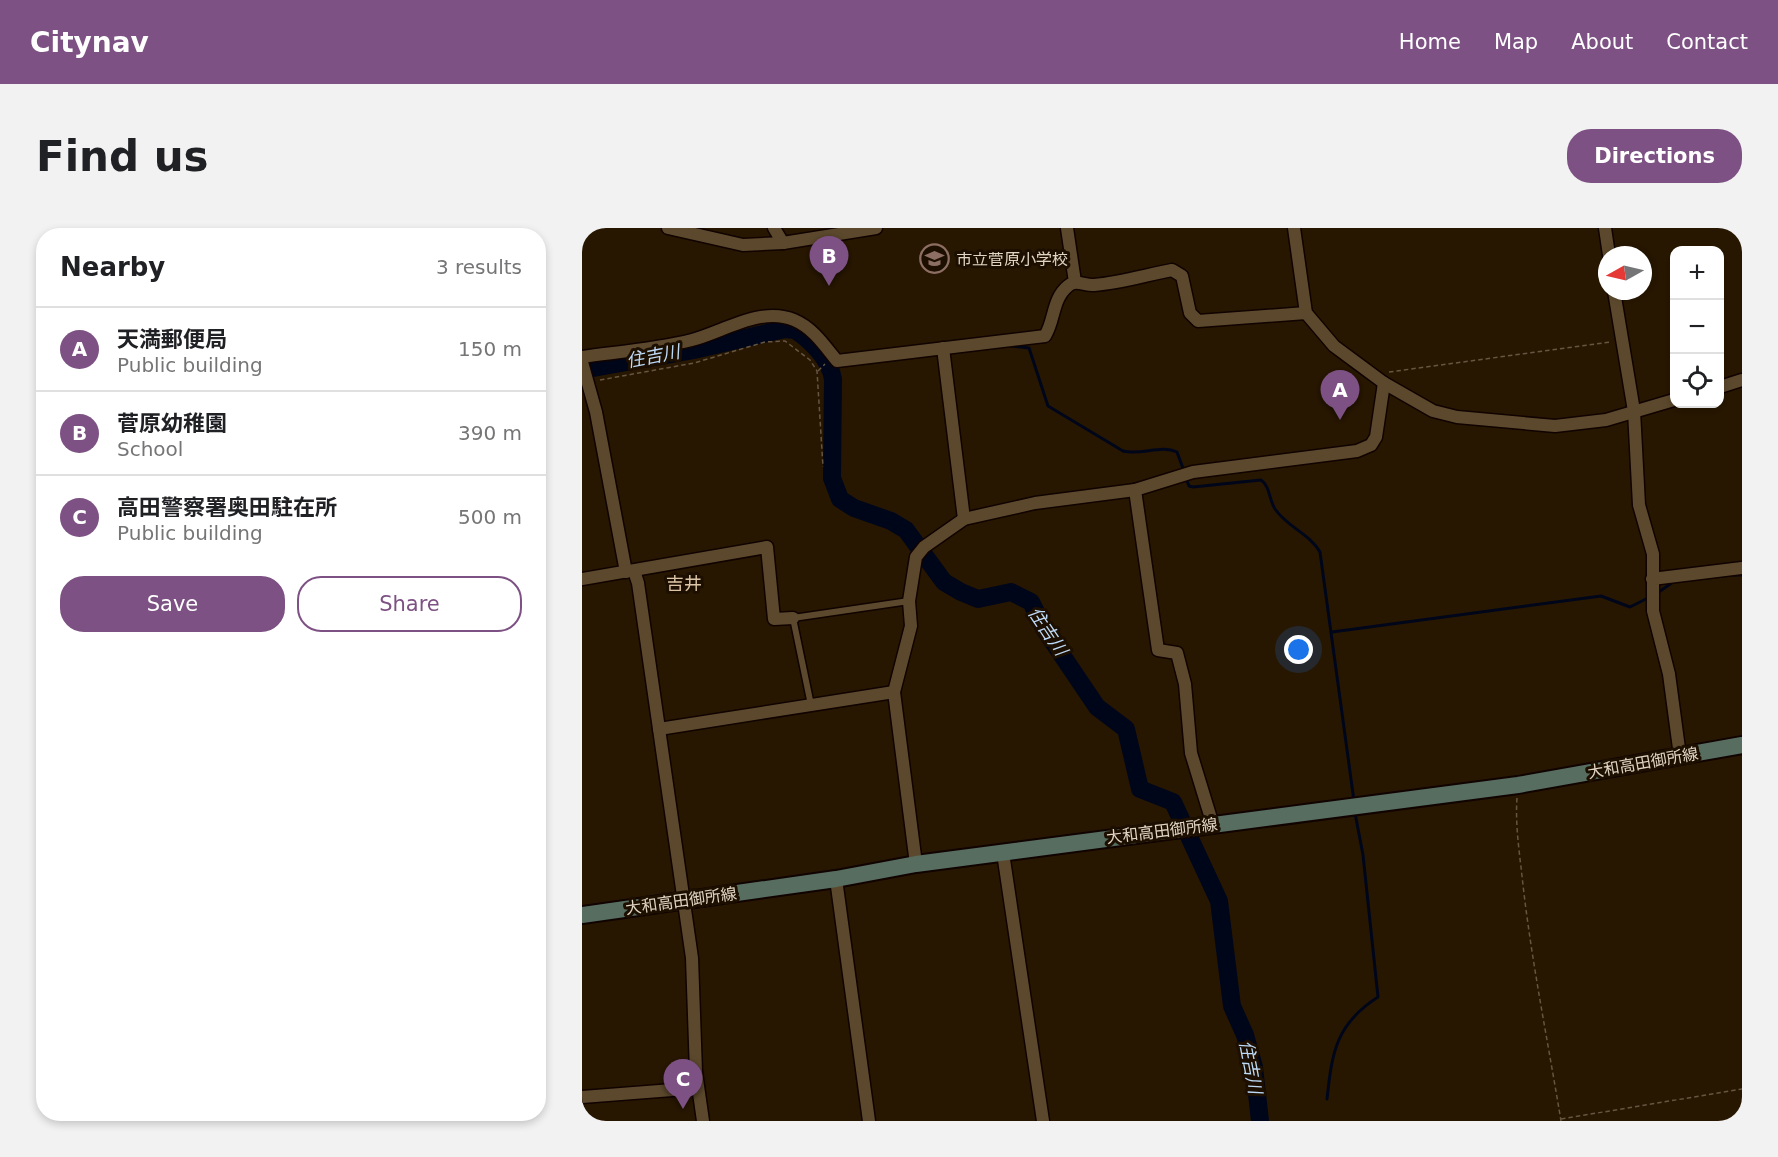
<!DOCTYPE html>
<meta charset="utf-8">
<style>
body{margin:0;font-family:"DejaVu Sans","Noto Sans JP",sans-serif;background:#f2f2f2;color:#202124}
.controls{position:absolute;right:18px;top:18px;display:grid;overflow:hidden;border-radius:12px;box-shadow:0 3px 9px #0003}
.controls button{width:54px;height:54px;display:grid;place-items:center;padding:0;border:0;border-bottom:2px solid #e0e0e0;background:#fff;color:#202124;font:30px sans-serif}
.compass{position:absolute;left:1016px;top:18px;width:54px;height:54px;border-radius:50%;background:#fff;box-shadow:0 3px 9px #0003;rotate:262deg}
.you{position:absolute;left:717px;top:422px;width:21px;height:21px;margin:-15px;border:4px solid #fff;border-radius:50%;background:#1a73e8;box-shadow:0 0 0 9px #1a73e833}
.badge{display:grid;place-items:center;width:39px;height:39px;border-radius:50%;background:#7d5183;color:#fff;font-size:20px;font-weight:700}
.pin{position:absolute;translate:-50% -50px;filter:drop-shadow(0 2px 3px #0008)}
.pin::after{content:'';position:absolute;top:32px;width:21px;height:18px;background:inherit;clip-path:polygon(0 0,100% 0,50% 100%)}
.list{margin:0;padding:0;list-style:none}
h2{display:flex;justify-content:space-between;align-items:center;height:78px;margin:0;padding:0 24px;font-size:26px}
h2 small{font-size:20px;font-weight:400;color:#757577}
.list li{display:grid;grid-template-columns:39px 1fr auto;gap:18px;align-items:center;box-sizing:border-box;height:84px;padding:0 24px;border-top:2px solid #e0e0e0}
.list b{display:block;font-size:22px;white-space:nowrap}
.list p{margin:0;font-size:20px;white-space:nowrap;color:#757577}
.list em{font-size:20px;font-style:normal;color:#757577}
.actions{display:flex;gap:12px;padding:18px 24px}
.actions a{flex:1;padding:14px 0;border:2px solid #7d5183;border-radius:24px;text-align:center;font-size:21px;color:#7d5183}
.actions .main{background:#7d5183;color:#fff}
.icon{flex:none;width:33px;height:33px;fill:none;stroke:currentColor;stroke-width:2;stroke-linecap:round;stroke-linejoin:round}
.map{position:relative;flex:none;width:1160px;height:893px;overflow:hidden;border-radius:24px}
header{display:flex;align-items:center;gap:36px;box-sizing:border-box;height:84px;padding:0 30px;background:#7d5183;color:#fff}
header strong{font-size:28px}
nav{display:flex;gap:33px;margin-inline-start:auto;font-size:21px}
.intro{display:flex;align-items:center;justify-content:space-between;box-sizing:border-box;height:144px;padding:0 36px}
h1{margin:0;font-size:42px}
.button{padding:15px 27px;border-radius:24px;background:#7d5183;color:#fff;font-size:21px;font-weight:700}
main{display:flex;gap:36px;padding:0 36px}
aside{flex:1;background:#fff;border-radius:24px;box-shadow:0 3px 9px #0003}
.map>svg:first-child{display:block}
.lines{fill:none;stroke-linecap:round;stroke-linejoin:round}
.stream{stroke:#00061a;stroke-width:3}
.river{stroke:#00061a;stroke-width:18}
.service-casing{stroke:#100300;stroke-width:9}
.minor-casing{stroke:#100300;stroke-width:15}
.secondary-casing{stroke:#100300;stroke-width:20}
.path{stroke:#655541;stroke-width:1.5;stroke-dasharray:4.5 3;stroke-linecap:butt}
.service{stroke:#5c492d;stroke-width:6}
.minor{stroke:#5c492d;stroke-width:12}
.secondary{stroke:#566d60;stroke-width:16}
.labels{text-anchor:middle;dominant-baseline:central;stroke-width:6;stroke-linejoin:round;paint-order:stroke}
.poi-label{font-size:16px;fill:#e0d4c4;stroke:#1c0f00;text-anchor:start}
.street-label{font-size:16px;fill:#e0d4c4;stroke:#1c0f00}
.water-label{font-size:18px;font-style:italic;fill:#bdd9f5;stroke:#1c0f00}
.neighbourhood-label{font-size:18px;fill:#ddc6a7;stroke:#1c0f00}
</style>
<header>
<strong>Citynav</strong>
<nav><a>Home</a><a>Map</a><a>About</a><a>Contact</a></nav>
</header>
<div class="intro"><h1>Find us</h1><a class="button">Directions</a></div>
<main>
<aside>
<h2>Nearby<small>3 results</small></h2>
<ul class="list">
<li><span class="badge">A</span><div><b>天満郵便局</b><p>Public building</p></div><em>150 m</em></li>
<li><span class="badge">B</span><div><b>菅原幼稚園</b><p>School</p></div><em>390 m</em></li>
<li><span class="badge">C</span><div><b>高田警察署奥田駐在所</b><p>Public building</p></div><em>500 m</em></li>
</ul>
<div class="actions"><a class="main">Save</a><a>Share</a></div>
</aside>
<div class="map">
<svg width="1160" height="893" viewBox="0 0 1160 893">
<rect width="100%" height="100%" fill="#281700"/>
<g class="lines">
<g class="stream">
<path d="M430,118L447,120L466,178L541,223C559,228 579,216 595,224L602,243"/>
<path d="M604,250L607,258L611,259L679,252C688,258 687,272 693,281C705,299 727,305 738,324L772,573"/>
<polyline points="1151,347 1160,347"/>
<polyline points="1074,366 1091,354"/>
<polyline points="750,404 1019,368 1048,379 1068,369"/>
<path d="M745,871C750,824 754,796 796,769L781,627L773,585"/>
</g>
<path class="river" d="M0,142L112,122L203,101L213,102C229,112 248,132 251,151L250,250L258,271L272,280L309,293L324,302L362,354L379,364L396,371L429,364L449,374L463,402L515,479L544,501L558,561L591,574L637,673L650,778L663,807L672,839L678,893"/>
<defs>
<polyline id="service" points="229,477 211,390 327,373"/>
<g id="minor">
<polyline points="86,0 161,17 201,15 294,0"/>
<polyline points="192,0 201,15"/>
<polyline points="485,0 493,54"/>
<polyline points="712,0 724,85 752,118 802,155 851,183 875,189 973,198 1024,192 1092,172"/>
<polyline points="1023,0 1027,27"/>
<polyline points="1032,63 1052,183 1057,277 1071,326 1071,383 1087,446 1098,528"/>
<polyline points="361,120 382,291"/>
<path d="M0,129C36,124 74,121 110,112C141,104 179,78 212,92C231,100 242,117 255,133L463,108C473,92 470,71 486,58C494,51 503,58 512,57C538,55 564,47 590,42L600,48L608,85L616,93L724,85"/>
<polyline points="0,134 14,184 44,344"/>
<polyline points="1138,159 1160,152"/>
<polyline points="553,262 576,422 595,425 603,456 609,525 631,597"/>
<polyline points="52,343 56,355 110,730 114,844 121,893"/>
<polyline points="0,351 185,319 192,391 211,390"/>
<polyline points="1070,351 1160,340"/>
<polyline points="77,501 312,464"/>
<polyline points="421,625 461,893"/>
<polyline points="334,636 312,464 329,398 327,373 334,329 342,319 382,291 453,275 553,262 611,244 775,223 789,217 794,209 802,155"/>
<polyline points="254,651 287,893"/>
<polyline points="0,869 116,860"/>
</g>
<polyline id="secondary" points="0,687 254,651 334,636 936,557 1160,517"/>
</defs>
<use href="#service" class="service-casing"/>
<use href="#minor" class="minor-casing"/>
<use href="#secondary" class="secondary-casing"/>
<g class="path">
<polyline points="236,143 243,136"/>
<polyline points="807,144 1028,114"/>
<polyline points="18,152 112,135 183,114 203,113 228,132 235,143 241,239"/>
<path d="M935,570C933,599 938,628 941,657C950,736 966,814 979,893"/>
<polyline points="979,891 1160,861"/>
</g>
<use href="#service" class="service"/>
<use href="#minor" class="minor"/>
<use href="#secondary" class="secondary"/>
</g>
<defs>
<symbol id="school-ring" viewBox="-11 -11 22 22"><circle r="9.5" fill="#1c0f00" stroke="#8d6e63" stroke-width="1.5"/><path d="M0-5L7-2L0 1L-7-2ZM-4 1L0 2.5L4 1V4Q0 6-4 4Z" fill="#8d6e63"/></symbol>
</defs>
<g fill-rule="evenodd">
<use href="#school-ring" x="336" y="14" width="33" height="33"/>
</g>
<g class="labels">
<g class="poi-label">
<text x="374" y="31">市立菅原小学校</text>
</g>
<g class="street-label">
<text transform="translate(1061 535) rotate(-10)">大和高田御所線</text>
<text transform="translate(580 603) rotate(-7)">大和高田御所線</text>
<text transform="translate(99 673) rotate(-8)">大和高田御所線</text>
</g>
<g class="water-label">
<text transform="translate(71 128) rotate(-11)">住吉川</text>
<text transform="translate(466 403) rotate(56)">住吉川</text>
<text transform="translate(669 839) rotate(79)">住吉川</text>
</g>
<g class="neighbourhood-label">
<text x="102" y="355">吉井</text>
</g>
</g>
</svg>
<div class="controls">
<button>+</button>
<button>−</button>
<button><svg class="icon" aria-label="locate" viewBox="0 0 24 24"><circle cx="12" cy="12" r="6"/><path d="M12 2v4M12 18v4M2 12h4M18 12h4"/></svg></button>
</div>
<svg class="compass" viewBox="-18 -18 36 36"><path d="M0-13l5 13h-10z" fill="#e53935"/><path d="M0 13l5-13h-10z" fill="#757577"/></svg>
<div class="you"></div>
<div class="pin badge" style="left:758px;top:192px">A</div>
<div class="pin badge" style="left:247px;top:58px">B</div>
<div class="pin badge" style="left:101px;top:881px">C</div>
</div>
</main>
